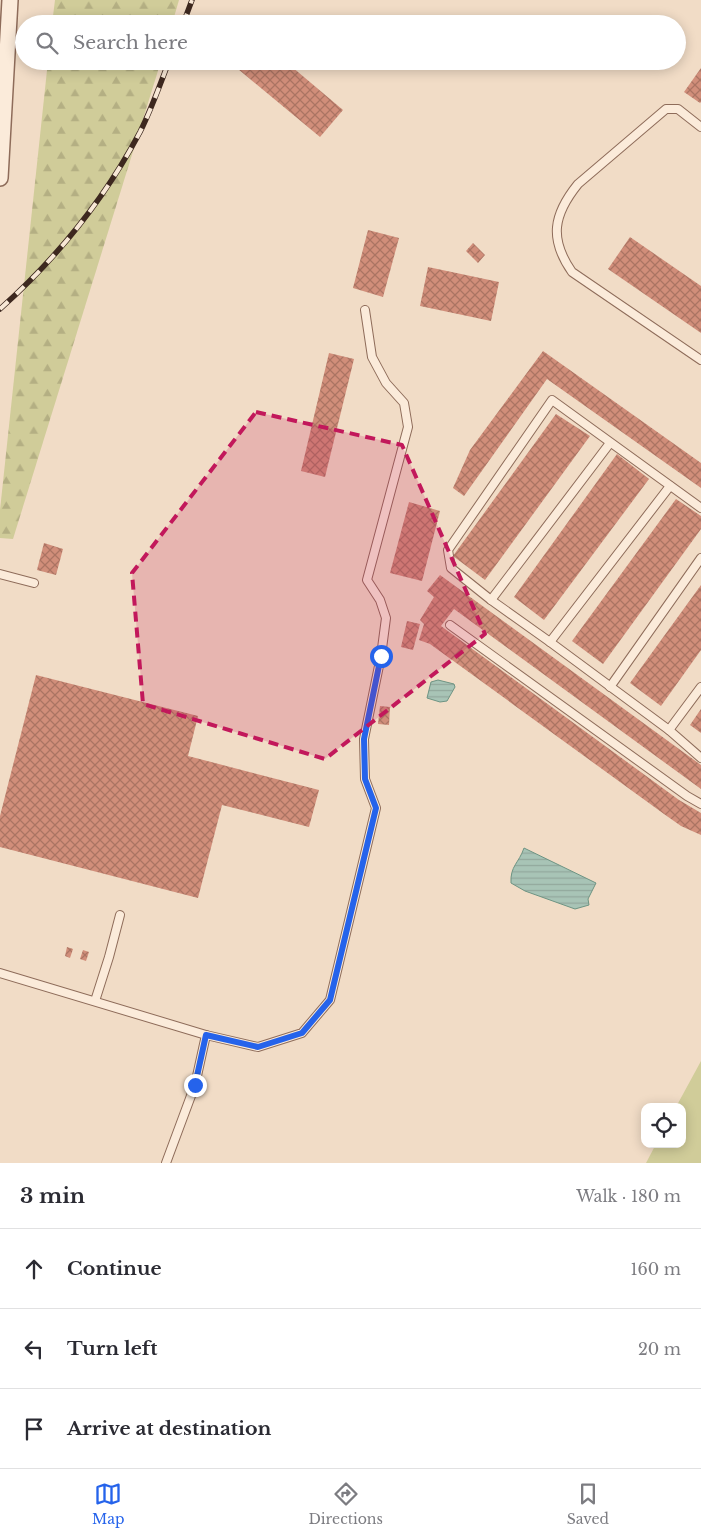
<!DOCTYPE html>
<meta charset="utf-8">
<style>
body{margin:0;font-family:"Libre Baskerville",serif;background:#f2f2f3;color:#2b2b33}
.controls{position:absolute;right:15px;bottom:15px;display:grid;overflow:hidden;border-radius:10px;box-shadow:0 2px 12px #0003}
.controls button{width:45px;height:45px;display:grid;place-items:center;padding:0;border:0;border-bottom:1px solid #e1e1e2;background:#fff;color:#2b2b33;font:25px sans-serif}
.stop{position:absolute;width:15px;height:15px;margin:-11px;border:4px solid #2563eb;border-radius:50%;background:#fff}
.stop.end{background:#2563eb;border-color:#fff;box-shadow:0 1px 5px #0008}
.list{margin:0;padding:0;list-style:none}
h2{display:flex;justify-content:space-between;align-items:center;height:65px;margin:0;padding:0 20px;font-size:21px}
h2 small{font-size:16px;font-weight:400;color:#7c7c81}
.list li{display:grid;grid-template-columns:32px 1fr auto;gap:15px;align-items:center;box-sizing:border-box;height:80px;padding:0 20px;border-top:1px solid #e1e1e2}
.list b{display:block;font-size:19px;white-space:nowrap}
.list em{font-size:16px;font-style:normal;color:#7c7c81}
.icon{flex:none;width:28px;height:28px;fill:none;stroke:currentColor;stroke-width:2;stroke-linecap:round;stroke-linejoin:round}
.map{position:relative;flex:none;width:701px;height:1163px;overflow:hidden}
.search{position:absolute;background:#fff;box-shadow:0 2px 12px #0003;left:15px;right:15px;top:15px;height:55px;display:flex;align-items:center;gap:12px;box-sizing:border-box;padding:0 18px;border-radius:28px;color:#7c7c81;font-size:19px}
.sheet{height:305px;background:#fff}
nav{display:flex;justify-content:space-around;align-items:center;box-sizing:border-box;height:70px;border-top:1px solid #e1e1e2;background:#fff;font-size:14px;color:#7c7c81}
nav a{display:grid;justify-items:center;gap:2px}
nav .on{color:#2563eb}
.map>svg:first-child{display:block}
.forest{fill:url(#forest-firs)}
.green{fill:#d0cc99}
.water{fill:url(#water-rules);stroke:#6e9483}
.building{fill:url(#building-cross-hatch)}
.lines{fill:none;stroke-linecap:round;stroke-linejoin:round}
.service-casing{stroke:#8e6c5a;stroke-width:10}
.minor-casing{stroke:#8e6c5a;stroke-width:18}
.service{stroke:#fbebda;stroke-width:8}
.minor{stroke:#fbebda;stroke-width:15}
.rail-casing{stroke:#3d281f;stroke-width:5.5}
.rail{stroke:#f8e8d6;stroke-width:4;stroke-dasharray:11;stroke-linecap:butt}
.route{stroke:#2563eb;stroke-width:6}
.marked{fill:#c2185b;fill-opacity:0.2;stroke:#c2185b;stroke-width:4;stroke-dasharray:10 6;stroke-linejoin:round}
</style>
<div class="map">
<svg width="701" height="1163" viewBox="0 0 701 1163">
<defs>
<pattern id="forest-firs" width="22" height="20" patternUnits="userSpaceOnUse" patternTransform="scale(1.25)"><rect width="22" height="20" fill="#d0cc99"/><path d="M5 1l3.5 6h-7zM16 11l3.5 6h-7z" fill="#b4af83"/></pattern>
<pattern id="water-rules" width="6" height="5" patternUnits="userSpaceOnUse" patternTransform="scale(1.25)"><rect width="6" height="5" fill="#a8c4b6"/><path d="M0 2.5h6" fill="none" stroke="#92a89c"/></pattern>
<pattern id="building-cross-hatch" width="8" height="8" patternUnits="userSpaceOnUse" patternTransform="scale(1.25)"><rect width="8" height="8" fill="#d18e7a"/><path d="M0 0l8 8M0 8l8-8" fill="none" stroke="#ab7463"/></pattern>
</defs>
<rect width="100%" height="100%" fill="#f1dcc6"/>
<g class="forest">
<polygon points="55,0 179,0 172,24 52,24"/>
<polygon points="48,61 161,61 13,539 0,538 0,510"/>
</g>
<polygon class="green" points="701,1061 701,1163 646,1163 656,1144 682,1144 682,1107 676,1107"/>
<g class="water">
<polygon points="438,680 454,684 455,687 447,701 440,702 427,698 431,682"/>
<path d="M524,848L596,883L588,899L589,905L575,909L525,891L511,883C510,866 519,863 524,848Z"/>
</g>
<g class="building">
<polygon points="245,61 285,61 343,110 320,137 238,69"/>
<polygon points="701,68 701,102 700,103 684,92"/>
<polygon points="368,230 399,238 383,297 353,288"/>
<polygon points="630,237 701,286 701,333 608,269"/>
<polygon points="473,243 485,255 478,263 466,251"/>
<polygon points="428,267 499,282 491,321 420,306"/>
<polygon points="543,351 701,463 701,488 547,379 464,496 453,488 470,450"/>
<polygon points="329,353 354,359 325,477 301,471"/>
<polygon points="556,414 590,436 485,580 453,556"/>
<polygon points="617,454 649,479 544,620 514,597"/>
<polygon points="676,499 701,516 701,529 603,664 572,641"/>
<polygon points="409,502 440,511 422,581 390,573"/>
<polygon points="44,543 63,549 56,575 37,570"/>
<polygon points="440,575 701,765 701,789 454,609 441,626 679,800 701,813 701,835 681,826 664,814 430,644 419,640 424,624 420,620 434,597 427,591"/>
<polygon points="701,585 701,650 661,706 630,683"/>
<polygon points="407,621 420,624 413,650 401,647"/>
<polygon points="36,675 198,716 188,756 319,790 309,827 222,805 198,898 0,847 0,816"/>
<polygon points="380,706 390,707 389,725 378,724"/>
<polygon points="701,709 701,733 690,725"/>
<polygon points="67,947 73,949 70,958 65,956"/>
<polygon points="83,950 89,952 86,961 80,959"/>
</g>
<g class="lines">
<defs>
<g id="service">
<path d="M701,127L678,109H666L578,184C553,215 549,239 572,272L701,360"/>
<polyline points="701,508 552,400 448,550 451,568 491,600 550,642 669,730 701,758"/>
<polyline points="0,574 34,583"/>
<polyline points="491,600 610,443"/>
<polyline points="450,625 687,796 701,804"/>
<polyline points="550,642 670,486"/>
<polyline points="610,687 701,558"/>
<polyline points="669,730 701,687"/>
<polyline points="0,973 206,1035 258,1047 302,1033 330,1000 376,808 365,779 364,739 381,656 386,618 380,600 367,580 408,427 404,403 386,383 372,357 365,310"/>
<polyline points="95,1001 109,957 120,915"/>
<polyline points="166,1163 195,1085 206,1035"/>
</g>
<polyline id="minor" points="0,178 10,0"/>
</defs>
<use href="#service" class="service-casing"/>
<use href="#minor" class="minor-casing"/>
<use href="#service" class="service"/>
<use href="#minor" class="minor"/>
<defs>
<g id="rail">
<polyline points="183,24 192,0"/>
<path d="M0,309C57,258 104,200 140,132C151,110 160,85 169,61"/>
</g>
</defs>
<use href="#rail" class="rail-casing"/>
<use href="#rail" class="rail"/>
</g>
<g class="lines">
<polyline class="route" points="195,1085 206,1035 258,1047 302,1033 330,1000 376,808 365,779 364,739 381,656"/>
</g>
<path class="marked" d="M256,412L402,445L485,634L325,759L143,704L132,573Z"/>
</svg>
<div class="controls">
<button><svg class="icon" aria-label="locate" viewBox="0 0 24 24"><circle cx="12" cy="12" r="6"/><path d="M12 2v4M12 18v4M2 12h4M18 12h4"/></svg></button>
</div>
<div class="stop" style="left:381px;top:656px"></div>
<div class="stop end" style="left:195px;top:1085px"></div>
<div class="search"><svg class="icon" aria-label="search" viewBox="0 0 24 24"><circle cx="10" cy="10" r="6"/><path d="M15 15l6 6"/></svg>Search here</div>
</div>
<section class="sheet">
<h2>3 min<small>Walk · 180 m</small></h2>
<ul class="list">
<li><svg class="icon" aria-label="ahead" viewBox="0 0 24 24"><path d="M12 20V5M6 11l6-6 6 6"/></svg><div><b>Continue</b></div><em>160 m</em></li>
<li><svg class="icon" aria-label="left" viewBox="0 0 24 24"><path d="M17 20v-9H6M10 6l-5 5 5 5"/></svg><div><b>Turn left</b></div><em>20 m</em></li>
<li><svg class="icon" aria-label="arrive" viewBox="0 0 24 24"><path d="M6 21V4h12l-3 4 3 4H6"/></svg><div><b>Arrive at destination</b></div></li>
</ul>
</section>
<nav>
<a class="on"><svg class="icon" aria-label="map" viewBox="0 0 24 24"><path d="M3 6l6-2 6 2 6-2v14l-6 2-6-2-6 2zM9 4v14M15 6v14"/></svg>Map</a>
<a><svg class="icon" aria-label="directions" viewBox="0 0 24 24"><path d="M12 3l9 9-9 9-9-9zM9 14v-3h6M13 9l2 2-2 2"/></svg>Directions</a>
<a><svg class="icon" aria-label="saved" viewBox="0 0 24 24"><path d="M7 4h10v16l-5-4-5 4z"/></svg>Saved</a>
</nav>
